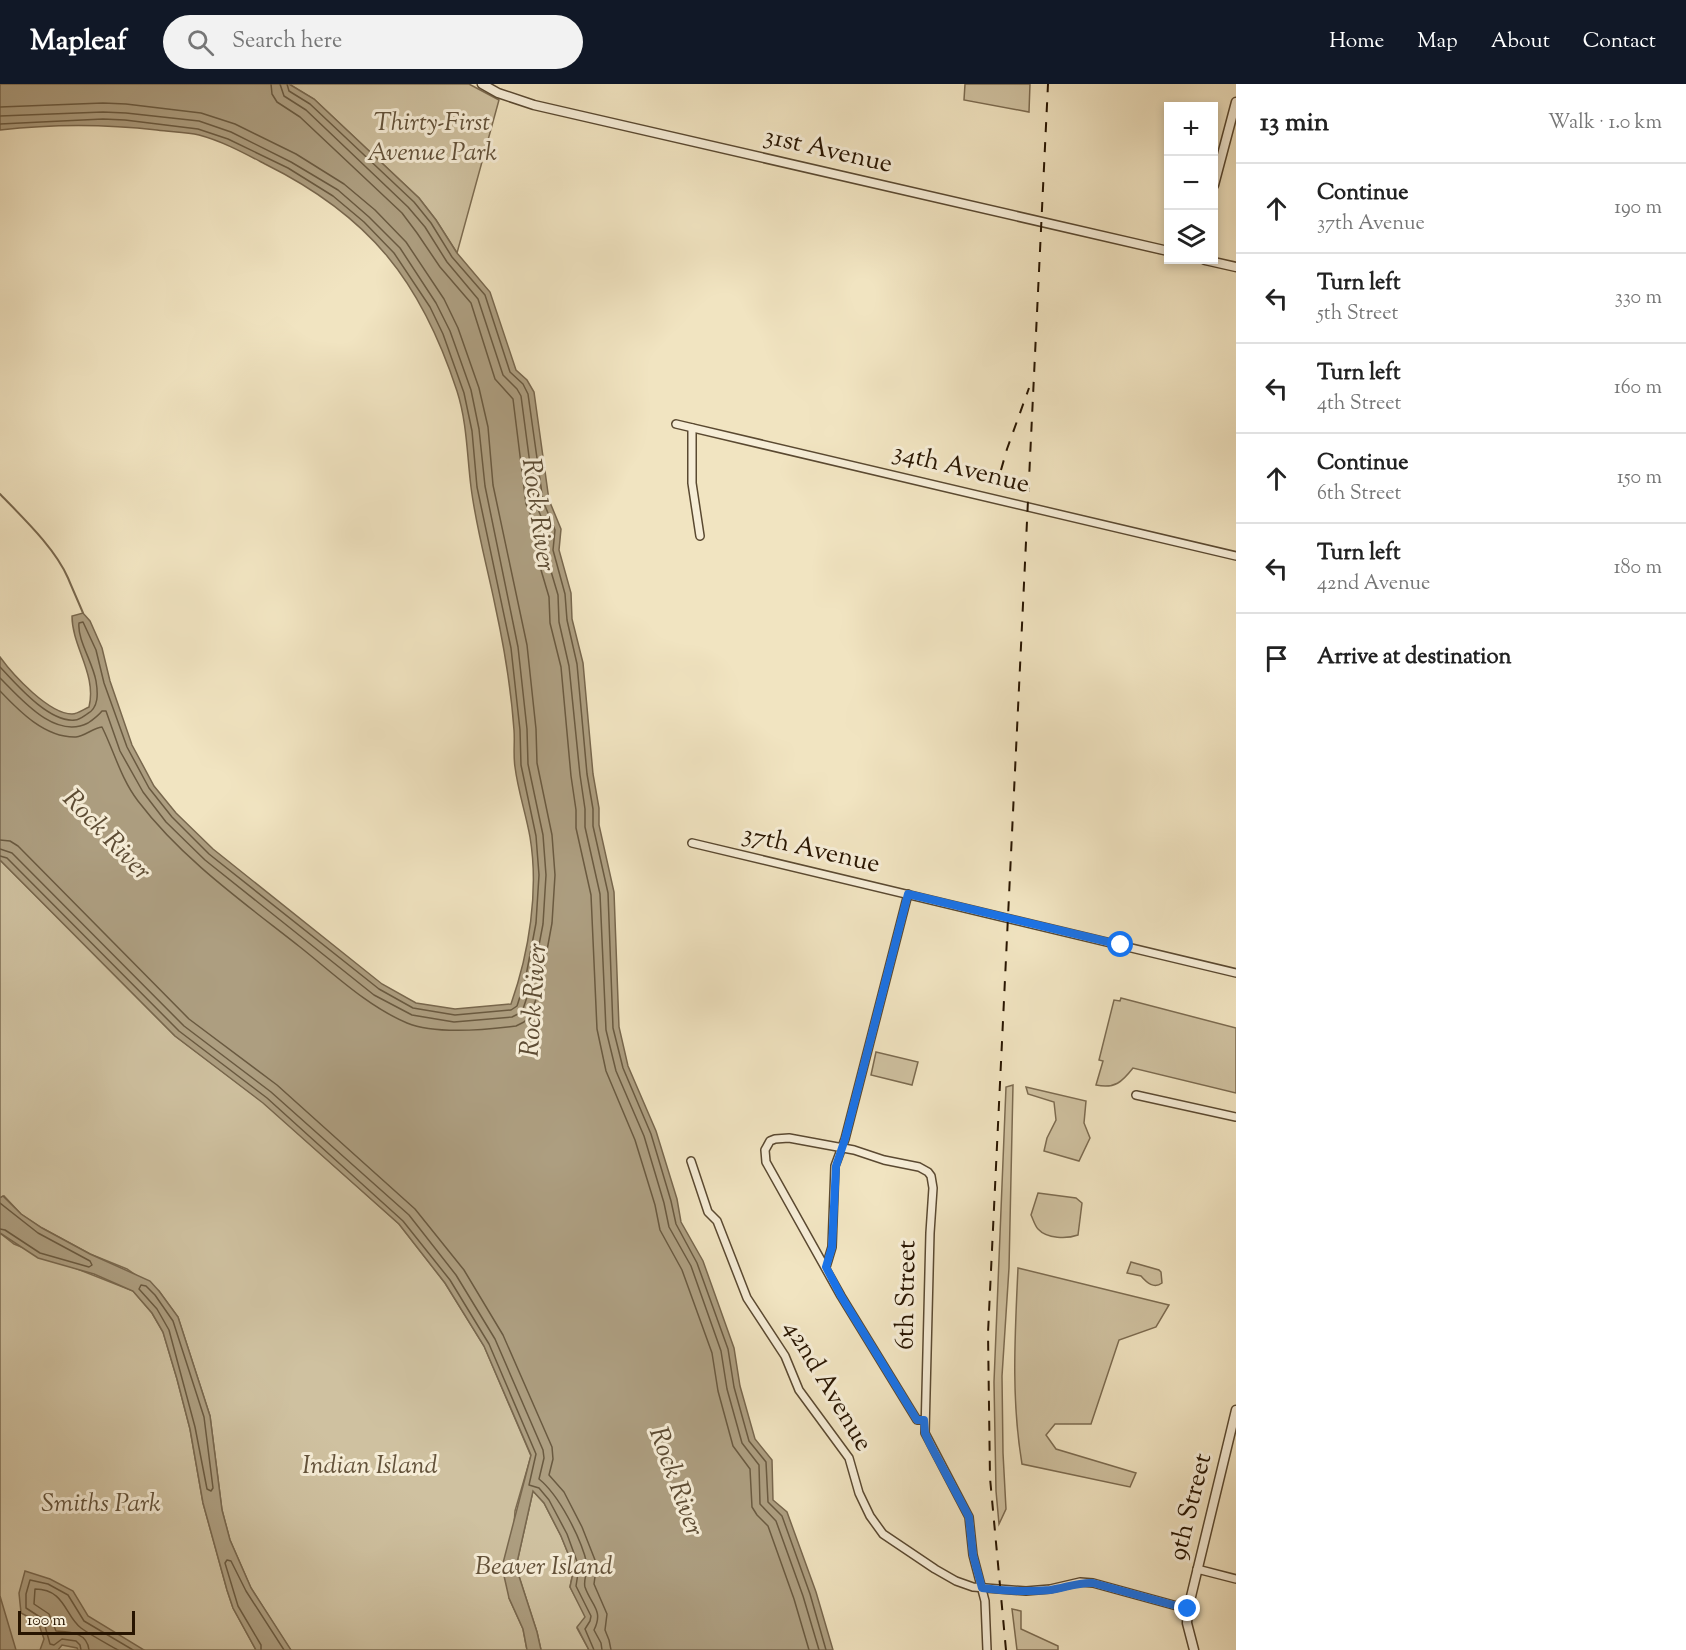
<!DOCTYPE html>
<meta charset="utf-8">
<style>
body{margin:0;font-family:"Sorts Mill Goudy",serif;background:#f2f2f2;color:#222}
.controls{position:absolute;right:18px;top:18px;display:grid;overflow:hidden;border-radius:0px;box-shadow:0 3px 9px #0003}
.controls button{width:54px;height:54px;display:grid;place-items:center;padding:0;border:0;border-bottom:2px solid #e0e0e0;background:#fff;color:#222;font:30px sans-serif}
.scale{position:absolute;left:18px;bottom:15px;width:117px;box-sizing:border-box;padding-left:6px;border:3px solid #281501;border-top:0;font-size:16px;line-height:21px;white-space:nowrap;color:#281501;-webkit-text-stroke:4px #f6edd7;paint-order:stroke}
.stop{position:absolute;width:18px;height:18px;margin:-14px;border:4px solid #1a73e8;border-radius:50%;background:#fff}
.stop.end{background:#1a73e8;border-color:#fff;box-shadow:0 2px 6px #0008}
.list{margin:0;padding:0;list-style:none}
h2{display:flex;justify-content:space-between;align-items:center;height:78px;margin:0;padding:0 24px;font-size:26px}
h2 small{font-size:20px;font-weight:400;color:#767676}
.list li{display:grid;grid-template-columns:39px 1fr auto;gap:18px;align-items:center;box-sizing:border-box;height:90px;padding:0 24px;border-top:2px solid #e0e0e0}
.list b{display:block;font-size:22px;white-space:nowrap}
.list p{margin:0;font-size:20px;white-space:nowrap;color:#767676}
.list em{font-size:20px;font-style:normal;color:#767676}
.icon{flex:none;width:33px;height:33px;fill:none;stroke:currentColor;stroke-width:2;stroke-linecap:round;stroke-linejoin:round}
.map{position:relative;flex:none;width:1236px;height:1566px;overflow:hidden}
header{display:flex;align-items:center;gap:36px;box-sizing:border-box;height:84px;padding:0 30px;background:#111827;color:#fff}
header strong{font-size:28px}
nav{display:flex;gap:33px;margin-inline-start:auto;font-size:21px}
.search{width:420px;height:54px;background:#f2f2f2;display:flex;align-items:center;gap:15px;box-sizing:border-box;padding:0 21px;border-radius:33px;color:#767676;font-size:22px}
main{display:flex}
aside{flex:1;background:#fff}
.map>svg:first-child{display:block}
.green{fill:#cfc1a0;stroke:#7c6b50;stroke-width:1.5}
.water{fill:#ad9e80;stroke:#78674d;stroke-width:1.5}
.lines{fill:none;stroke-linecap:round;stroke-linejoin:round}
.shore{stroke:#6a5a40;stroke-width:1.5}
.stream{stroke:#78674d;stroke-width:2}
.minor-casing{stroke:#5a4931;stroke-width:10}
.tertiary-casing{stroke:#5a4931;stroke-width:11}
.minor{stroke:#f6edd7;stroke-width:7}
.tertiary{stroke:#f6edd7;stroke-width:8}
.rail{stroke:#281501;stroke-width:2;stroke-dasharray:10 10;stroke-linecap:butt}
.route{stroke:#1a73e8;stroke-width:8}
.labels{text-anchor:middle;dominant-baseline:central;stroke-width:6;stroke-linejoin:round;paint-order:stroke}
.park-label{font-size:26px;font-style:italic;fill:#625139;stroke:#f6edd7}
.street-label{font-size:26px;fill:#281501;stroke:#f6edd7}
.water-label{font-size:27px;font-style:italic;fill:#5d4c34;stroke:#f6edd7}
</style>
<header>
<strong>Mapleaf</strong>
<div class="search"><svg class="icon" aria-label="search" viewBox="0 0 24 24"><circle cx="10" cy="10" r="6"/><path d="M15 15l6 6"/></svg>Search here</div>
<nav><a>Home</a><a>Map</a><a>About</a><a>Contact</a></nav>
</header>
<main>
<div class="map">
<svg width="1236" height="1566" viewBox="0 0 1236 1566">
<rect width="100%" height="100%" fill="#f1e4c1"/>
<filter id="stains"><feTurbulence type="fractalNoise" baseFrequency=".00333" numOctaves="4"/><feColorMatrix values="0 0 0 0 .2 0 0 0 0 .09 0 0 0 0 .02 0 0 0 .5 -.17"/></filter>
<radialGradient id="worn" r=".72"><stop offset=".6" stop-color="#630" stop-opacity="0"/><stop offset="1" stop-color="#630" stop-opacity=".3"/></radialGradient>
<g class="green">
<polygon points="289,0 469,0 499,16 457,169 436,136 419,114 314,15"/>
<polygon points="965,0 1030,0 1029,28 964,16"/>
<polygon points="0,776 175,952 263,1018 399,1140 445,1199 484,1262 531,1372 515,1427 509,1514 523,1545 527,1566 291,1566 289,1564 251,1504 230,1456 222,1426 210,1332 178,1233 159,1207 127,1185 90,1170 42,1144 21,1130 4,1112 0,1114"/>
<path d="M1121,914L1236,944V1009L1133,984C1122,998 1115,1005 1096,1001L1103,977L1099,976L1114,916L1120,917Z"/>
<polygon points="876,968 918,978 912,1001 871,991"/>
<polygon points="1013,1001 1009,1184 1002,1292 1003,1369 1006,1425 999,1440 996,1407 994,1298 1006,1003"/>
<polygon points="1026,1003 1086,1017 1084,1039 1090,1054 1079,1077 1044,1067 1047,1054 1056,1036 1054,1018 1028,1010"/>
<path d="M1038,1109L1076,1114L1082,1119L1078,1151C1067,1155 1047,1155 1038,1145C1035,1142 1033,1135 1031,1131Z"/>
<polygon points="0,1149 14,1160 133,1207 152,1229 163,1248 177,1295 190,1345 203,1419 227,1506 233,1524 256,1566 0,1566"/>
<path d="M1131,1178L1159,1186L1161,1188L1162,1199C1154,1205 1147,1199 1141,1192L1127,1189Z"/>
<path d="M1018,1184L1169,1221L1156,1243L1119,1256L1091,1340H1055L1046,1351L1056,1365L1136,1389L1130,1403L1022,1380C1011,1315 1015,1250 1018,1184Z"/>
<polygon points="533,1407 544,1419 561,1452 574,1484 570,1503 586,1533 577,1544 589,1566 541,1566 537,1548 516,1483"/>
<polygon points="1012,1525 1021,1527 1021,1545 1058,1562 1058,1566 1017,1566"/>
</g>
<g class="water">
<path d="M0,0H289L314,15L419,114L436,136L457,169L490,208L516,286L527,296L534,308L549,416L561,445L559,466L571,509L572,535L583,579L593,690L599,724V741L614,808L619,943L628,982L656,1047L677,1115L681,1138L703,1177L734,1264L740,1302L755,1355L772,1376L773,1416L787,1428L816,1508L833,1566H589L577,1543L585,1533L570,1503L574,1484L561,1452L544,1419L533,1407L516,1483L537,1548L541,1566H527L523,1545L509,1514L502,1483L531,1371L484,1262L445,1199L399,1140L263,1019L175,952L0,776V573C13,591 49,630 72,630C78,630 84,625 89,623C97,590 72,563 72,532L83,529L90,537L102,564L110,597L132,661L154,702L176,729L213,765L382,900L416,919L455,925L511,920C529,869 539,807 530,753C526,730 518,707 515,683C513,671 515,658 514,646C511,604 504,562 495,521C487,482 476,443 471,403C467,371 467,338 457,307C421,197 370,132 265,80C244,69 222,57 199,51C185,48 170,48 157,46C105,40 52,40 0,46Z"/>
<polygon points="3,1112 21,1130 42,1144 90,1170 150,1197 159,1207 178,1233 210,1332 222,1426 230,1456 251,1504 291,1566 256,1566 233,1524 227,1506 203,1419 190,1345 177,1295 163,1248 152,1229 133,1207 94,1190 38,1174 0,1149 0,1114"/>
<polygon points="25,1487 50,1495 73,1507 88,1532 144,1566 78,1566 77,1564 62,1561 58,1566 40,1566 44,1555 38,1538 21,1529 19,1509"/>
<polygon points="0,1512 16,1566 0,1566"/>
</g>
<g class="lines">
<g class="shore">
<polyline points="271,0 272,10 277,18 300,33 402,129 417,149 440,183 471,219 495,295 513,315 526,420 538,448 536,469 549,513 550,539 561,583 571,692 576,726 576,744 591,811 597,945 606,987 635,1056 655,1121 660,1146 682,1186 712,1269 718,1307 733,1362 750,1385 752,1423 757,1431 768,1442 794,1515 809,1566"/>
<polyline points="280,0 284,12 306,26 408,123 425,143 447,178 478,215 503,291 517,305 521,312 535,418 547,447 545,467 558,511 559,538 569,582 580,691 585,725 585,743 600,810 606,946 616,987 644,1052 664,1119 669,1143 691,1182 721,1267 727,1305 742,1359 759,1381 760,1420 776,1437 803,1512 819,1566"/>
<polyline points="287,0 289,7 310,20 414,118 431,139 452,173 485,211 510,288 523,300 528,310 543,417 555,446 553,466 565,510 567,536 577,580 587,690 593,725 593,742 608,809 613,944 623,984 651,1050 671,1117 676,1140 697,1179 728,1265 734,1303 749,1357 766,1378 768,1418 782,1432 810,1510 826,1566"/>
<path d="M0,23L103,19L126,20L201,29L235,40L296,70L344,100L375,126L406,158L444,215L458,244L479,304L488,343L493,401L527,561L536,645L537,679L552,751L555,791L552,839L541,899L531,931L524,938L516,942C485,946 436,951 407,939C367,922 334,890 300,863C243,818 182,775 138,717C121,695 114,667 102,643C93,644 85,652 76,653C45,654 19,627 0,607"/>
<path d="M0,32L103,28L126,29L199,37L231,48L291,78L338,106L369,133L400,164L436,219L450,247L471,306L479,345L485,402L518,563L527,645L528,680L543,751L546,791L543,840L532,898L522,928L512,933L454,938L412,931L374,911L205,776L166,738L143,708L120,667L106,627H102C98,632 94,635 88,639C55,656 21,615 0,594"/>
<path d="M0,40L103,35L125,36L198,45L228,55L288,84L333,112L364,138L394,169L430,223L443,250L464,309L472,347L477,403L511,564L520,646L521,681L536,752L539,791L536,839L525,897L517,922L511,926L455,931L413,924L379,905L209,770L172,733L149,704L127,663L104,599L96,566L83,538L79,539C77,555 93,579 96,597C98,609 99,624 87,630C84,632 79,636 75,636C49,639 16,600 0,583"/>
<polyline points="0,756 10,757 18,762 189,935 277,1001 415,1125 464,1186 503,1251 552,1363 553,1375 549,1391 564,1408 582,1443 595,1476 596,1485 594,1500 607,1530 605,1546 609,1556 611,1566"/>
<path d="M0,765L12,769L184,942L271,1008L409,1131L456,1191L495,1255L543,1366L544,1374L539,1395C559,1411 581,1454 587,1480C588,1488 583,1496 585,1503C591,1521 604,1526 594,1546L601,1559L602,1566"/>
<polyline points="0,772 7,774 179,947 267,1014 403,1137 450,1196 489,1260 536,1370 529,1401 539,1404 549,1416 567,1450 579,1483 576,1502 591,1532 590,1537 585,1545 594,1566"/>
<polyline points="0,1119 38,1149 90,1177 92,1181 89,1183 40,1169 5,1146 0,1145"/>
<polygon points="141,1201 146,1202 155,1211 173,1237 204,1333 213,1404 211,1407 207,1405 195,1343 169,1246 157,1225 139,1205"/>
<polyline points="81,1566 80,1561 76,1557 62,1555 54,1561 50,1560 43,1535 26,1524 26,1510 30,1496 48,1500 68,1511 84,1537 133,1566"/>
<path d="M89,1566C87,1548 70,1548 56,1547L49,1530L34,1520L35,1505C65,1505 65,1532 81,1544C92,1552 106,1559 118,1566"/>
<polyline points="261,1566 261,1561 238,1522 225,1479 227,1476 231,1477 246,1507 284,1566"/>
</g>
<path class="stream" d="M0,410C23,434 55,464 68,494C73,506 78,517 83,529"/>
<defs>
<g id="minor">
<polyline points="676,340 1236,472"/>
<polyline points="692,344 692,399 700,452"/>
<polyline points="692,759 1236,889"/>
<polyline points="1136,1011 1236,1033"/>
<polyline points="691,1077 708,1128 717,1137 747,1214 785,1272 799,1306 849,1374 859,1409 870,1432 883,1450 935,1485 956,1497 973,1503 1026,1507 1050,1505 1080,1498 1093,1499 1188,1525"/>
<polyline points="826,1183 832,1163 835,1082 845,1055 908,810"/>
<polyline points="924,1336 917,1336 841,1212 766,1078 765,1066 770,1057 775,1055 789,1054 854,1066 884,1076 919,1083 928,1088 931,1092 933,1104 930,1149 925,1349 969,1433 973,1471 985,1517 987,1566"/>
<polyline points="1197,1485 1236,1495"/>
</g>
<g id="tertiary">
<polyline points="482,0 498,9 534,21 1168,167"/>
<polyline points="1214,101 1236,18"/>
<polyline points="1205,176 1236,183"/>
<polyline points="1194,1566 1187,1539 1188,1525 1236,1326"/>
</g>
</defs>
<use href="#minor" class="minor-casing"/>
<use href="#tertiary" class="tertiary-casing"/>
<use href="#minor" class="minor"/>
<use href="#tertiary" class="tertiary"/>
<g class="rail">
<polyline points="1001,386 1007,365 1029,304"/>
<polyline points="1006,1566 990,1394 988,1249 1048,0"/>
</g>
</g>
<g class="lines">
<path class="route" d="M1121,861L908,810L845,1055L836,1082L832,1163L826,1183L841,1212L917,1336H924L925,1349L930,1360L969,1433L973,1471L982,1504C1005,1507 1028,1508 1050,1506C1065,1504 1078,1498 1093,1499L1188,1525"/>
</g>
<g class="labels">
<g class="park-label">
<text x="432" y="39">Thirty-First<tspan x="432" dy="30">Avenue Park</tspan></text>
<text x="370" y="1382">Indian Island</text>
<text x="101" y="1420">Smiths Park</text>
<text x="544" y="1483">Beaver Island</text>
</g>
<g class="street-label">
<text transform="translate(828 67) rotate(13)">31st Avenue</text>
<text transform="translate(961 385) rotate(14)">34th Avenue</text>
<text transform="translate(811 766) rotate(13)">37th Avenue</text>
<text transform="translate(907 1211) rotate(-89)">6th Street</text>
<text transform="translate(827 1302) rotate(59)">42nd Avenue</text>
<text transform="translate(1191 1423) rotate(-76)">9th Street</text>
</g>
<g class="water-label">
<text transform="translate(537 431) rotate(82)">Rock River</text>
<text transform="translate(106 752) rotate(46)">Rock River</text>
<text transform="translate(535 916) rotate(-86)">Rock River</text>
<text transform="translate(675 1398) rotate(70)">Rock River</text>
</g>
</g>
<rect width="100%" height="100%" filter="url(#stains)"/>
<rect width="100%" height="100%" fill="url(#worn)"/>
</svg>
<div class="controls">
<button>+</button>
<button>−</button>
<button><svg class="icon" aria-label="layers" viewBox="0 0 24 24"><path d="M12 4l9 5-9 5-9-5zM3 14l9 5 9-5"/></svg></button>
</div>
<div class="scale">100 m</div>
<div class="stop" style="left:1121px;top:861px"></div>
<div class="stop end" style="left:1188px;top:1525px"></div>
</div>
<aside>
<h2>13 min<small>Walk · 1.0 km</small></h2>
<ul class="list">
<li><svg class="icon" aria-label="ahead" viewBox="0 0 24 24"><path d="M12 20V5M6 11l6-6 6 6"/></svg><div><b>Continue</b><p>37th Avenue</p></div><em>190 m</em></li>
<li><svg class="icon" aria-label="left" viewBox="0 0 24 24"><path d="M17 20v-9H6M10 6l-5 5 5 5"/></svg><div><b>Turn left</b><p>5th Street</p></div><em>330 m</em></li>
<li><svg class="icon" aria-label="left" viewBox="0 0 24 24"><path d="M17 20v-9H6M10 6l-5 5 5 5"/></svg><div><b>Turn left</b><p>4th Street</p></div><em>160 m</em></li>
<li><svg class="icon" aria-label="ahead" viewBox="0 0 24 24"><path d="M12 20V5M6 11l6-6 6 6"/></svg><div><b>Continue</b><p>6th Street</p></div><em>150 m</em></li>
<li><svg class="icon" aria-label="left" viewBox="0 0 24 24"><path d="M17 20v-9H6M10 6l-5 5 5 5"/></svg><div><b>Turn left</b><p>42nd Avenue</p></div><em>180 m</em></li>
<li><svg class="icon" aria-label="arrive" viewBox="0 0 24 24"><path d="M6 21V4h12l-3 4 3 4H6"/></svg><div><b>Arrive at destination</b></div></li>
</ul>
</aside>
</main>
